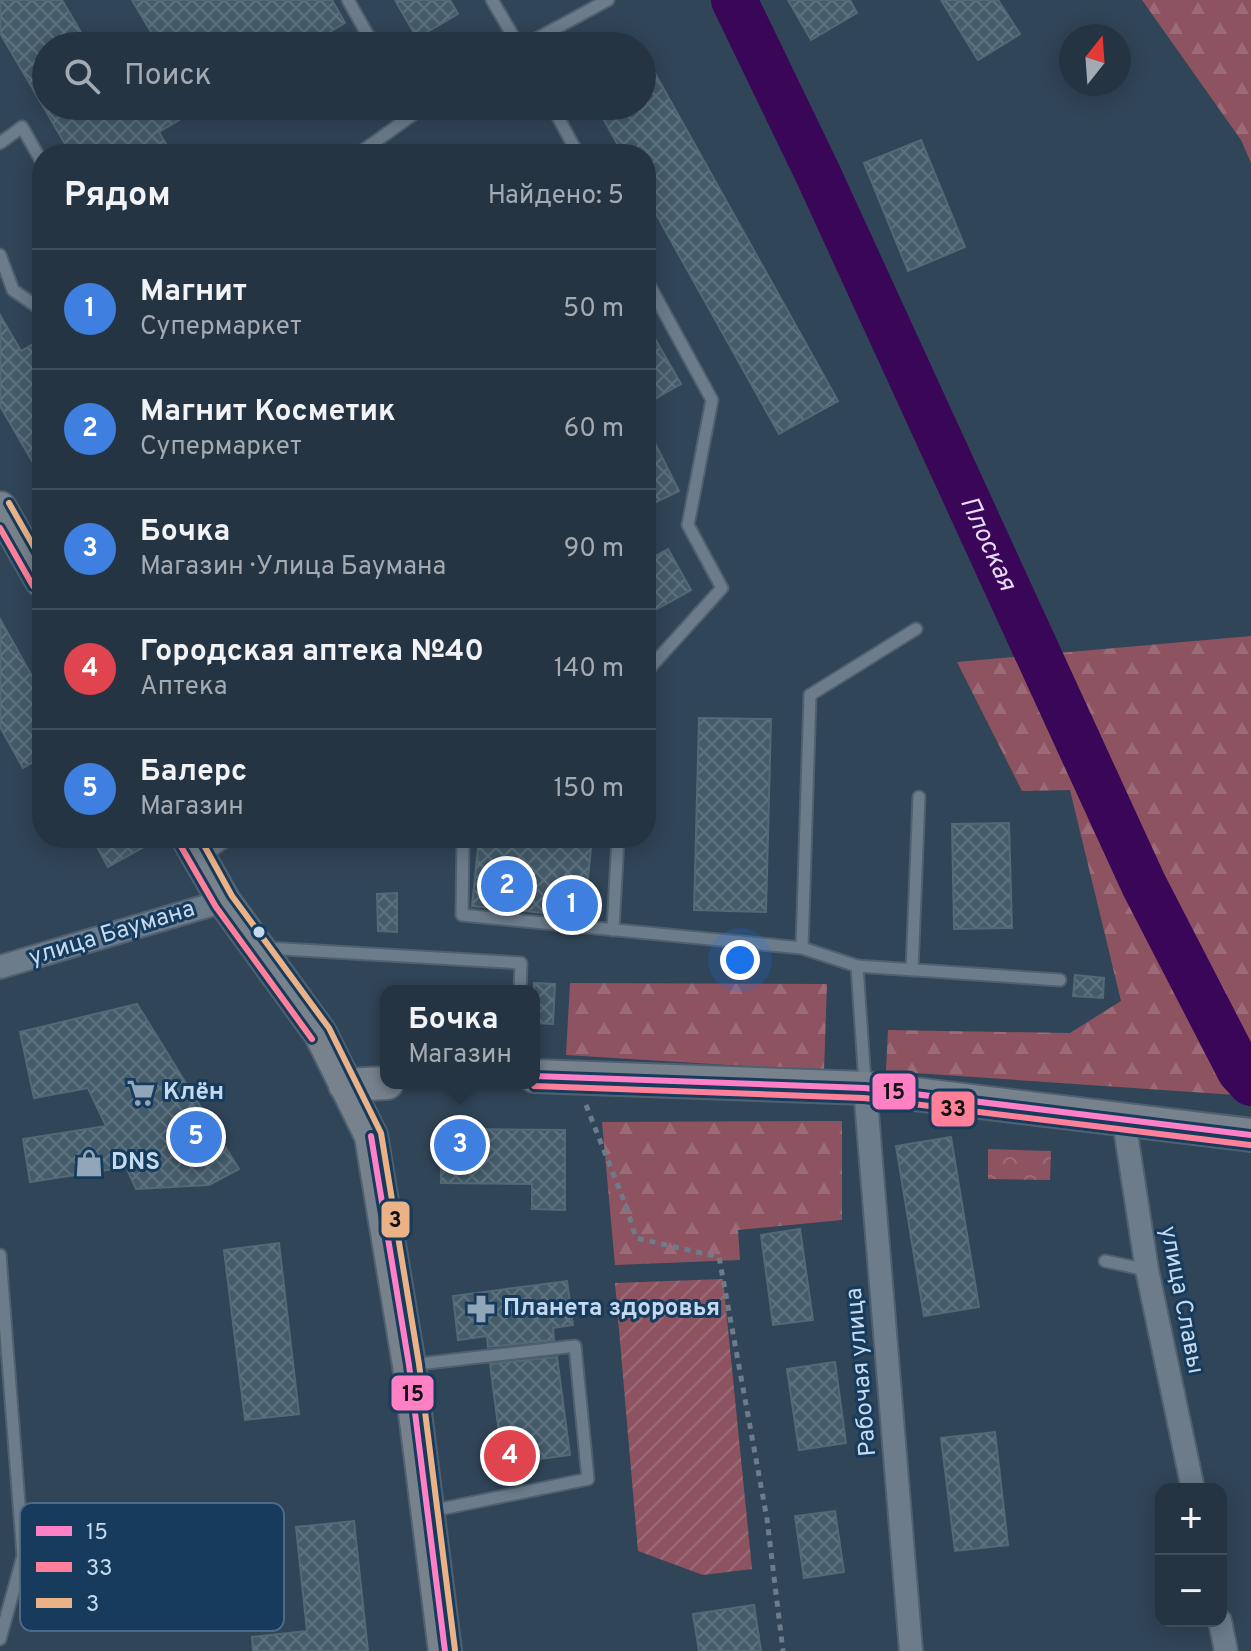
<!DOCTYPE html>
<html lang="ru">
<meta charset="utf-8">
<style>
body{margin:0;font-family:Overpass,sans-serif;background:#2d3c49;color:#f1f3f6}
.controls{position:absolute;right:24px;bottom:24px;display:grid;overflow:hidden;border-radius:16px;box-shadow:0 4px 20px #0003}
.controls button{width:72px;height:72px;display:grid;place-items:center;padding:0;border:0;border-bottom:2px solid #424f5b;background:#253442;color:#f1f3f6;font:40px sans-serif}
.compass{position:absolute;left:1059px;top:24px;width:72px;height:72px;border-radius:50%;background:#253442;box-shadow:0 4px 20px #0003;rotate:17deg}
.you{position:absolute;left:740px;top:960px;width:28px;height:28px;margin:-20px;border:6px solid #fff;border-radius:50%;background:#1a73e8;box-shadow:0 0 0 12px #1a73e833}
.badge{display:grid;place-items:center;width:52px;height:52px;border-radius:50%;background:#92a6ba;color:#fff;font-size:26px;font-weight:700}
.pin{position:absolute;translate:-50% -50%;border:4px solid #fff;box-shadow:0 2px 8px #0006}
.popup{position:absolute;left:380px;top:985px;width:160px;height:104px;box-sizing:border-box;display:grid;place-content:center;border-radius:16px;background:#253442;filter:drop-shadow(0 2px 6px #0005);font-size:26px;white-space:nowrap;color:#a3aab2}
.popup b{font-size:30px;color:#f1f3f6}
.popup::after{content:'';position:absolute;left:50%;top:100%;margin-left:-16px;border:16px solid transparent;border-top-color:#253442}
.list{margin:0;padding:0;list-style:none}
h2{display:flex;justify-content:space-between;align-items:center;height:104px;margin:0;padding:0 32px;font-size:34px}
h2 small{font-size:26px;font-weight:400;color:#a3aab2}
.list li{display:grid;grid-template-columns:52px 1fr auto;gap:24px;align-items:center;box-sizing:border-box;height:120px;padding:0 32px;border-top:2px solid #424f5b}
.list b{display:block;font-size:30px;white-space:nowrap}
.list p{margin:0;font-size:26px;white-space:nowrap;color:#a3aab2}
.list em{font-size:26px;font-style:normal;color:#a3aab2}
.icon{flex:none;width:44px;height:44px;fill:none;stroke:currentColor;stroke-width:2;stroke-linecap:round;stroke-linejoin:round}
.map{position:relative;flex:none;width:1251px;height:1651px;overflow:hidden}
.search{position:absolute;background:#253442;box-shadow:0 4px 20px #0003;left:32px;top:32px;width:624px;height:88px;display:flex;align-items:center;gap:20px;box-sizing:border-box;padding:0 28px;border-radius:44px;color:#a3aab2;font-size:30px}
.panel{position:absolute;background:#253442;box-shadow:0 4px 20px #0003;left:32px;top:144px;width:624px;height:704px;border-radius:32px}
.map>svg:first-child{display:block}
.forest{fill:url(#forest-firs)}
.park{fill:url(#park-crowns)}
.garden{fill:url(#garden-furrows)}
.lines{fill:none;stroke-linecap:round;stroke-linejoin:round}
.river{stroke:#390658;stroke-width:46}
.building{fill:url(#building-cross-hatch);stroke:#546976;stroke-width:2}
.lane-casing{stroke:#4f6170;stroke-width:15}
.street-casing{stroke:#4f6170;stroke-width:26}
.secondary-casing{stroke:#4f6170;stroke-width:36}
.path{stroke:#6d7c8b;stroke-width:5;stroke-dasharray:6 6;stroke-linecap:butt}
.lane{stroke:#6c7c8b;stroke-width:11}
.street{stroke:#6c7c8b;stroke-width:22}
.secondary{stroke:#78828d;stroke-width:32}
.bus-1-casing{stroke:#163b5c;stroke-width:12}
.bus-2-casing{stroke:#163b5c;stroke-width:12}
.bus-3-casing{stroke:#163b5c;stroke-width:12}
.bus-1{stroke:#ff80c5;stroke-width:6}
.bus-2{stroke:#ff8098;stroke-width:6}
.bus-3{stroke:#ebb288;stroke-width:6}
.bus-dot{fill:#c6daef;stroke:#163b5c;stroke-width:3}
.labels{text-anchor:middle;dominant-baseline:central;stroke-width:6;stroke-linejoin:round;paint-order:stroke}
.street-label{font-size:24px;fill:#c6daef;stroke:#163b5c}
.poi-label{font-size:24px;font-weight:bold;fill:#c6daef;stroke:#163b5c;text-anchor:start}
.water-label{font-size:26px;font-style:italic;fill:#e7dbf3;stroke:#163b5c}
.key{fill:#163b5c;stroke:#4b6b88;stroke-width:2}
.key-label{font-size:22px;fill:#c6daef}
.line-badge{stroke:#163b5c;stroke-width:3}
.pale-badge-label{font-size:22px;text-anchor:middle;font-weight:bold;fill:#111}
</style>
<div class="map">
<svg width="1251" height="1651" viewBox="0 0 1251 1651">
<defs>
<pattern id="forest-firs" width="22" height="20" patternUnits="userSpaceOnUse" patternTransform="scale(2)"><rect width="22" height="20" fill="#8d5361"/><path d="M5 1l3.5 6h-7zM16 11l3.5 6h-7z" fill="#9c6b78"/></pattern>
<pattern id="park-crowns" width="20" height="18" patternUnits="userSpaceOnUse" patternTransform="scale(2)"><rect width="20" height="18" fill="#8d5361"/><path d="M2 6a3 3 0 1 1 6 0M12 15a3 3 0 1 1 6 0" fill="none" stroke="#9c6b78"/></pattern>
<pattern id="garden-furrows" width="10" height="10" patternUnits="userSpaceOnUse" patternTransform="scale(2)"><rect width="10" height="10" fill="#8d5361"/><path d="M-1 1l2-2M0 10L10 0M9 11l2-2" fill="none" stroke="#9c6b78"/></pattern>
<pattern id="building-cross-hatch" width="8" height="8" patternUnits="userSpaceOnUse" patternTransform="scale(2)"><rect width="8" height="8" fill="#445b6a"/><path d="M0 0l8 8M0 8l8-8" fill="none" stroke="#5e7280"/></pattern>
</defs>
<rect width="100%" height="100%" fill="#314558"/>
<g class="forest">
<polygon points="1142,0 1251,0 1251,163 1241,140"/>
<polygon points="1251,636 1251,1096 886,1071 888,1030 1070,1033 1121,1001 1070,790 1022,791 957,662"/>
<polygon points="570,983 827,984 824,1071 566,1055"/>
<polygon points="842,1121 842,1220 738,1230 740,1260 615,1265 602,1122"/>
</g>
<polygon class="park" points="988,1149 1051,1151 1050,1180 988,1179"/>
<polygon class="garden" points="723,1279 752,1569 703,1575 638,1551 615,1283"/>
<g class="lines">
<path class="river" id="s1" d="M734,0L818,174L1144,885L1240,1071L1251,1083"/>
</g>
<g class="building">
<polygon points="0,0 62,0 89,46 46,46 46,106 203,106 159,132 172,154 71,154 0,33"/>
<polygon points="132,0 332,0 345,23 306,46 127,46 151,32"/>
<polygon points="395,0 450,0 458,14 417,38"/>
<polygon points="788,0 850,0 857,13 811,40"/>
<polygon points="941,0 998,0 1020,34 978,60"/>
<polygon points="642,50 838,401 779,434 646,196 646,154 623,154 596,106 642,106"/>
<polygon points="921,140 965,247 908,271 864,163"/>
<polygon points="0,315 21,351 42,339 42,478 0,406"/>
<polygon points="646,323 681,384 646,404"/>
<polygon points="646,425 679,491 646,507"/>
<polygon points="668,549 691,590 646,615 646,561"/>
<polygon points="0,619 42,694 42,757 23,768 0,727"/>
<polygon points="699,718 771,719 766,912 694,910"/>
<polygon points="1009,823 1012,928 954,929 952,824"/>
<polygon points="92,838 160,838 108,867"/>
<polygon points="479,838 592,838 584,917 472,906"/>
<polygon points="397,893 397,932 378,931 377,894"/>
<polygon points="1075,975 1104,978 1103,998 1073,996"/>
<polygon points="534,983 555,984 553,1024 534,1023"/>
<polygon points="137,1004 239,1169 209,1185 136,1189 126,1167 30,1182 23,1139 106,1126 88,1088 34,1098 20,1032"/>
<polygon points="441,1129 565,1130 565,1210 532,1209 532,1184 441,1183"/>
<polygon points="951,1137 979,1307 924,1316 896,1146"/>
<polygon points="800,1229 813,1320 773,1325 761,1235"/>
<polygon points="279,1243 299,1414 245,1420 224,1250"/>
<polygon points="567,1281 573,1325 553,1328 554,1340 488,1347 487,1336 458,1340 453,1296"/>
<polygon points="557,1357 570,1455 503,1464 490,1364"/>
<polygon points="835,1362 846,1443 799,1450 787,1369"/>
<polygon points="995,1432 1008,1545 955,1551 941,1438"/>
<polygon points="835,1511 844,1572 804,1578 795,1516"/>
<polygon points="354,1521 368,1651 253,1651 252,1637 307,1631 296,1527"/>
<polygon points="754,1605 761,1651 699,1651 693,1614"/>
</g>
<g class="lines">
<defs>
<g id="lane">
<polyline points="348,0 374,46"/>
<polyline points="492,0 519,46"/>
<polyline points="523,46 608,0"/>
<polyline points="552,106 578,154"/>
<polyline points="0,143 22,127 42,162"/>
<polyline points="358,154 425,106"/>
<polyline points="0,255 13,290 42,310"/>
<polyline points="646,279 712,400 688,525 722,588 646,672"/>
<polyline points="463,838 462,915 802,948 857,966 865,1084"/>
<polyline points="201,858 230,838"/>
<polyline points="613,930 618,838"/>
<polyline points="266,948 521,963 520,991"/>
<polyline points="802,948 810,695 916,629"/>
<polyline points="857,966 1060,980"/>
<polyline points="912,970 919,797"/>
<polyline points="0,1255 23,1556 0,1639"/>
<polyline points="1105,1261 1147,1270"/>
<polyline points="410,1365 575,1346 588,1479 431,1511"/>
</g>
<g id="street">
<polyline points="0,967 224,901"/>
<polyline points="865,1088 911,1651"/>
<polyline points="1124,1121 1147,1270 1193,1489"/>
<polyline points="1220,1621 1226,1651"/>
</g>
<g id="secondary">
<polyline points="0,508 42,581"/>
<polyline points="188,838 224,901 320,1033 371,1136 409,1365 445,1651"/>
<polyline points="534,1076 865,1088 1251,1135"/>
<polyline points="345,1085 387,1083"/>
</g>
</defs>
<use href="#lane" class="lane-casing"/>
<use href="#street" class="street-casing"/>
<use href="#secondary" class="secondary-casing"/>
<polyline class="path" points="586,1105 626,1206 636,1238 719,1257 767,1519 783,1651"/>
<use href="#lane" class="lane"/>
<use href="#street" class="street"/>
<use href="#secondary" class="secondary"/>
<defs>
<g id="bus-1">
<polyline points="534,1076 865,1088 1251,1135"/>
<polyline points="371,1136 409,1365 445,1651"/>
</g>
<g id="bus-2">
<polyline points="0,528 33,586"/>
<polyline points="179,843 216,907 312,1039"/>
<polyline points="534,1086 864,1098 1250,1145"/>
</g>
<g id="bus-3">
<polyline points="9,503 42,561"/>
<polyline points="200,838 232,896 329,1028 381,1133 419,1364 455,1650"/>
</g>
</defs>
<use href="#bus-1" class="bus-1-casing"/>
<use href="#bus-2" class="bus-2-casing"/>
<use href="#bus-3" class="bus-3-casing"/>
<use href="#bus-1" class="bus-1"/>
<use href="#bus-2" class="bus-2"/>
<use href="#bus-3" class="bus-3"/>
</g>
<defs>
<symbol id="supermarket-bare" viewBox="-9 -9 18 18"><path d="M-6-5.5h2.5l.6 2H6L4.5 2H-2.5L-4.4-4H-6ZM-1.5 3.2a1.3 1.3 0 1 0 .1 0ZM3 3.2a1.3 1.3 0 1 0 .1 0Z" fill="#92a6ba" stroke="#163b5c" stroke-width="2.5" paint-order="stroke"/></symbol>
<symbol id="shop-bare" viewBox="-9 -9 18 18"><path d="M-5-2.5h2.3a2.7 3.5 0 0 1 5.4 0H5L5.5 6h-11ZM-1.5-2.5h3a1.5 2.3 0 0 0-3 0Z" fill="#92a6ba" stroke="#163b5c" stroke-width="2.5" paint-order="stroke"/></symbol>
<symbol id="pharmacy-bare" viewBox="-9 -9 18 18"><path d="M-2-6h4v4h4v4h-4v4h-4v-4h-4v-4h4Z" fill="#92a6ba" stroke="#163b5c" stroke-width="2.5" paint-order="stroke"/></symbol>
</defs>
<g fill-rule="evenodd">
<use href="#supermarket-bare" x="121" y="1073" width="40" height="40"/>
<use href="#shop-bare" x="69" y="1143" width="40" height="40"/>
<use href="#pharmacy-bare" x="461" y="1289" width="40" height="40"/>
</g>
<circle class="bus-dot" cx="259" cy="932" r="7"/>
<g class="labels">
<g class="street-label">
<text transform="translate(112 934) rotate(-17)">улица Баумана</text>
<text transform="translate(1181 1300) rotate(79)">улица Славы</text>
<text transform="translate(862 1372) rotate(-95)">Рабочая улица</text>
</g>
<g class="poi-label">
<text x="163" y="1093">Клён</text>
<text x="111" y="1163">DNS</text>
<text x="503" y="1309">Планета здоровья</text>
</g>
<g class="water-label">
<text stroke="none"><textPath href="#s1" startOffset="600">Плоская</textPath></text>
</g>
</g>
<rect x="20" y="1503" width="264" height="128" rx="12" class="key"/>
<rect x="36" y="1526" width="36" height="10" fill="#ff80c5"/>
<rect x="36" y="1562" width="36" height="10" fill="#ff8098"/>
<rect x="36" y="1598" width="36" height="10" fill="#ebb288"/>
<g class="key-label">
<text x="86" y="1539">15</text>
<text x="86" y="1575">33</text>
<text x="86" y="1611">3</text>
</g>
<g class="line-badge">
<rect x="871" y="1072" width="46" height="39" rx="8" fill="#ff80c5"/>
<rect x="930" y="1090" width="46" height="38" rx="8" fill="#ff8098"/>
<rect x="380" y="1200" width="31" height="39" rx="8" fill="#ebb288"/>
<rect x="390" y="1374" width="45" height="38" rx="8" fill="#ff80c5"/>
</g>
<g class="pale-badge-label">
<text x="894" y="1099">15</text>
<text x="953" y="1116">33</text>
<text x="395" y="1227">3</text>
<text x="413" y="1401">15</text>
</g>
</svg>
<div class="controls">
<button>+</button>
<button>−</button>
</div>
<svg class="compass" viewBox="-18 -18 36 36"><path d="M0-13l5 13h-10z" fill="#e53935"/><path d="M0 13l5-13h-10z" fill="#a3aab2"/></svg>
<div class="you"></div>
<div class="pin badge" style="left:572px;top:905px;background:#3f7fe0">1</div>
<div class="pin badge" style="left:507px;top:886px;background:#3f7fe0">2</div>
<div class="pin badge" style="left:460px;top:1145px;background:#3f7fe0">3</div>
<div class="popup"><b>Бочка</b>Магазин</div>
<div class="pin badge" style="left:510px;top:1456px;background:#e0444e">4</div>
<div class="pin badge" style="left:196px;top:1137px;background:#3f7fe0">5</div>
<div class="search"><svg class="icon" aria-label="search" viewBox="0 0 24 24"><circle cx="10" cy="10" r="6"/><path d="M15 15l6 6"/></svg>Поиск</div>
<section class="panel">
<h2>Рядом<small>Найдено: 5</small></h2>
<ul class="list">
<li><span class="badge" style="background:#3f7fe0">1</span><div><b>Магнит</b><p>Супермаркет</p></div><em>50 m</em></li>
<li><span class="badge" style="background:#3f7fe0">2</span><div><b>Магнит Косметик</b><p>Супермаркет</p></div><em>60 m</em></li>
<li><span class="badge" style="background:#3f7fe0">3</span><div><b>Бочка</b><p>Магазин · Улица Баумана</p></div><em>90 m</em></li>
<li><span class="badge" style="background:#e0444e">4</span><div><b>Городская аптека №40</b><p>Аптека</p></div><em>140 m</em></li>
<li><span class="badge" style="background:#3f7fe0">5</span><div><b>Балерс</b><p>Магазин</p></div><em>150 m</em></li>
</ul>
</section>
</div>
